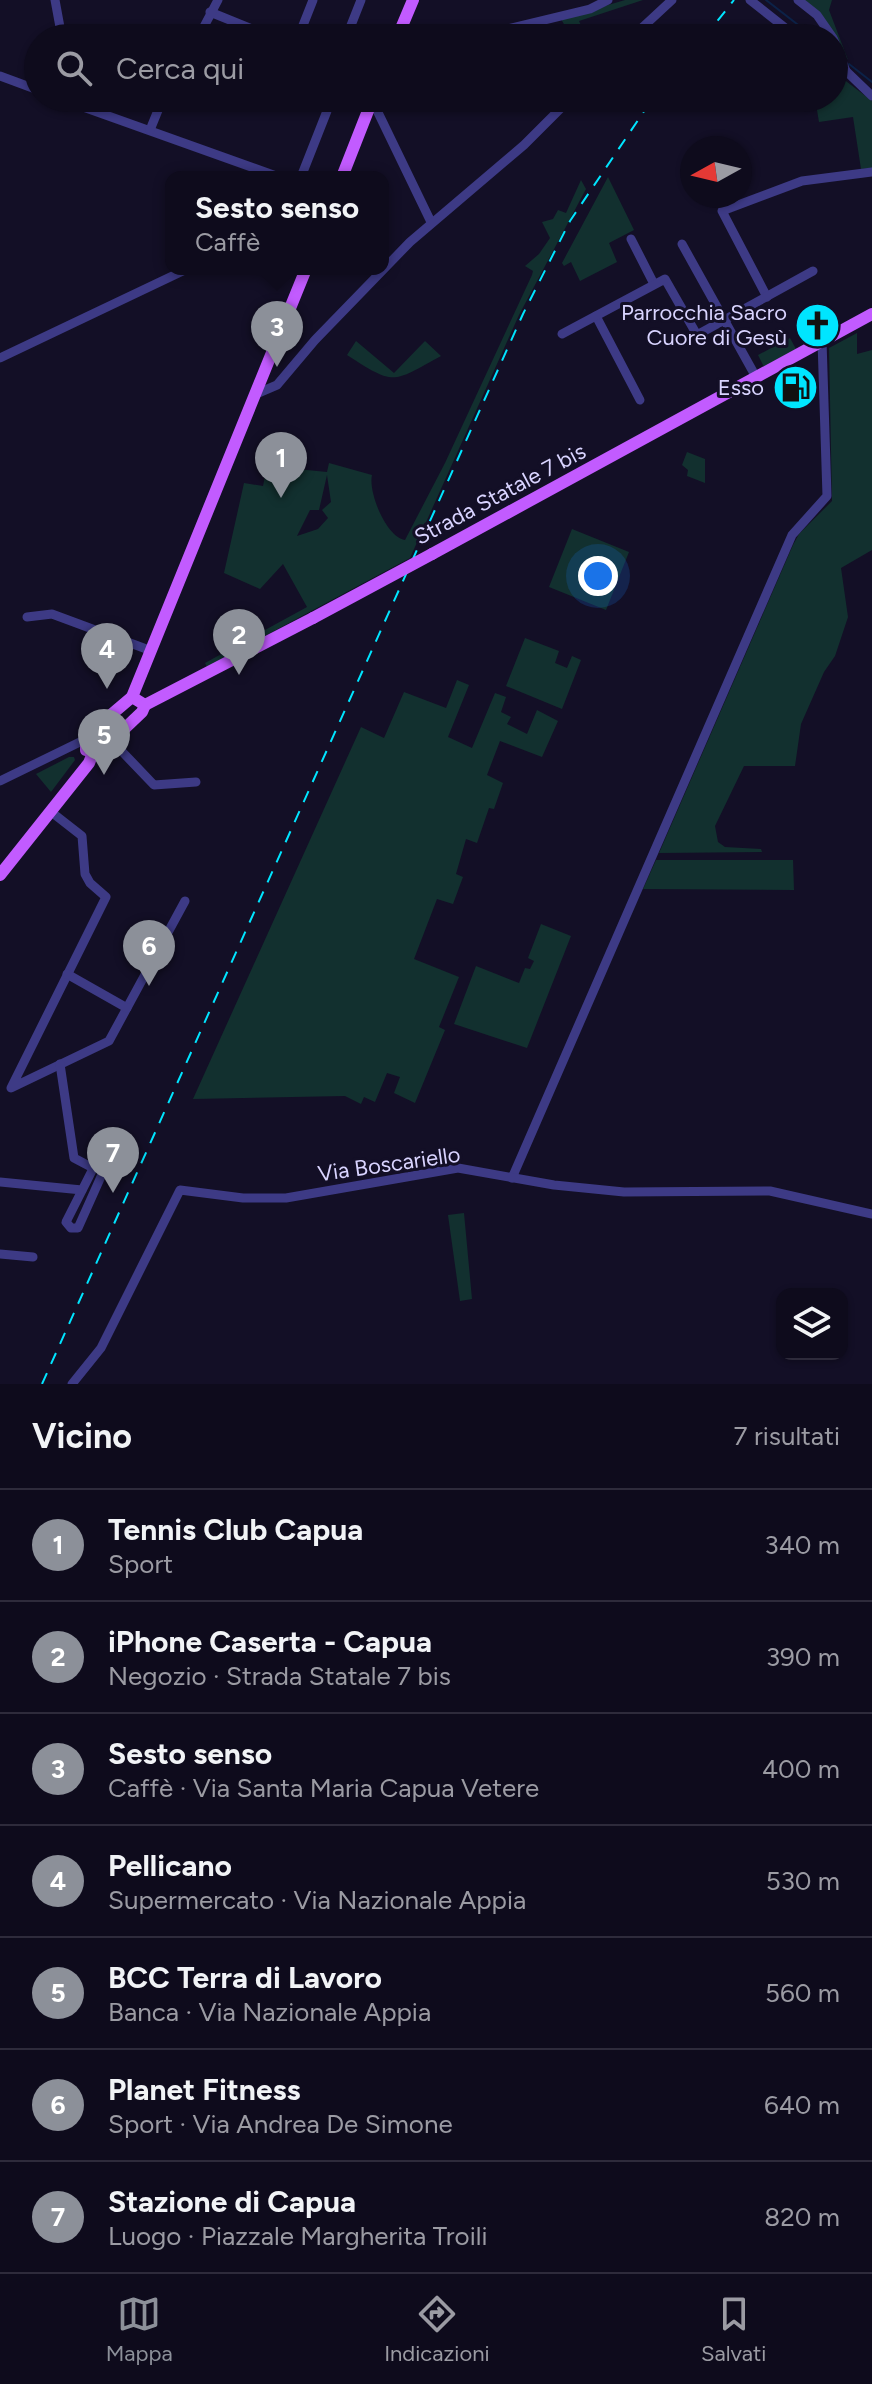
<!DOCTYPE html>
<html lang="it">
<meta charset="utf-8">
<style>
body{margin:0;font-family:Figtree,sans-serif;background:#1c1929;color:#f1f3f6}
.controls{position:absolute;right:24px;bottom:24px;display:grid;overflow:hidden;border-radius:16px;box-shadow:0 2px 6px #0004}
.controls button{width:72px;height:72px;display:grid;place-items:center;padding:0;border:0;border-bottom:2px solid #2e2b3b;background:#0e0b1c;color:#f1f3f6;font:40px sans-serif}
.compass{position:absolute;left:680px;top:136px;width:72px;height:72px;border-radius:50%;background:#0e0b1c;box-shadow:0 2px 6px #0004;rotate:262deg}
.you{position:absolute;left:598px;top:576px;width:28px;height:28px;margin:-20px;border:6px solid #fff;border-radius:50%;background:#1a73e8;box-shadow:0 0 0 12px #1a73e833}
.badge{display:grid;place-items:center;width:52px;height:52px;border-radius:50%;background:#8c9099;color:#fff;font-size:26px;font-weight:700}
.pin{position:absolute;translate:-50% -66px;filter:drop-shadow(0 2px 4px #0008)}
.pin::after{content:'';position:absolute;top:42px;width:28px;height:24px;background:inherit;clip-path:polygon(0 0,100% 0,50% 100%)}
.popup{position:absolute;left:165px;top:171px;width:224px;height:104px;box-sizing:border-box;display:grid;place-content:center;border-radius:16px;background:#0e0b1c;filter:drop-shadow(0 2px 6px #0005);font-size:26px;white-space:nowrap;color:#9b9ba3}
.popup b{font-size:30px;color:#f1f3f6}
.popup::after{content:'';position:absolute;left:50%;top:100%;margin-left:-16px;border:16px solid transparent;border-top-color:#0e0b1c}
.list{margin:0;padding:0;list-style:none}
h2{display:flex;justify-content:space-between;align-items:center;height:104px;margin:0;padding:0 32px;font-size:34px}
h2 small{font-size:26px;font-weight:400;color:#9b9ba3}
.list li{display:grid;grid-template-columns:52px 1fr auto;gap:24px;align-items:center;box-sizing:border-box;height:112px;padding:0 32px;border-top:2px solid #2e2b3b}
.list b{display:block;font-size:30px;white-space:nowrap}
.list p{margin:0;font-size:26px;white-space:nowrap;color:#9b9ba3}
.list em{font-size:26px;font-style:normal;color:#9b9ba3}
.icon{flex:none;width:44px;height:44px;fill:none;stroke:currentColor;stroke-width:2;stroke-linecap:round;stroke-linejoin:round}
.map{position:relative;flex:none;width:872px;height:1384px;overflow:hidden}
.search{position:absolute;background:#0e0b1c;box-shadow:0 2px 6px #0004;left:24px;right:24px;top:24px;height:88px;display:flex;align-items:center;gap:20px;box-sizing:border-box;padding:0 28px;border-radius:44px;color:#9b9ba3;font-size:30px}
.sheet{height:888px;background:#0e0b1c}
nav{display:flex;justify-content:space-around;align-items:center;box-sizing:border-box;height:112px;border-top:2px solid #2e2b3b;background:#0e0b1c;font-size:22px;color:#9b9ba3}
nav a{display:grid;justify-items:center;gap:4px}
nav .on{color:#8c9099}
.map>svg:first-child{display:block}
.green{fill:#12302f;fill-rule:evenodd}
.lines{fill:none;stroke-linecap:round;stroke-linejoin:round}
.stream{stroke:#0c2248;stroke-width:2}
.minor{stroke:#3d3a85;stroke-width:9}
.major{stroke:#c25bff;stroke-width:12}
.rail{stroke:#00e5ff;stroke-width:2;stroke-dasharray:12 10;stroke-linecap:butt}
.major-bridge{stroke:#c25bff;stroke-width:12}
.labels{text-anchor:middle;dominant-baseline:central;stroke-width:6;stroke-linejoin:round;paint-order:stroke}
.poi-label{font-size:22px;fill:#d9d4ff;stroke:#130f26;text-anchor:end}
.street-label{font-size:22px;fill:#d9d4ff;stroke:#130f26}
</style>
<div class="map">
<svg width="872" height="1384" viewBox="0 0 872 1384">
<rect width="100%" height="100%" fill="#130f26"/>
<g class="green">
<polygon points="625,0 643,0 579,21 587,38 572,38 561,19"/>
<polygon points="804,0 832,0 829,10 848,60"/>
<polygon points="834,72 872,101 872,168 861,169 853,117 819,122 815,98 834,98"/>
<polygon points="608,177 634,230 609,243 617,262 580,281 571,262 564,266 562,263"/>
<path d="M581,180L586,189L519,315L410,558L207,667L205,663L307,607L283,564L260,589L224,573L244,483L263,486L267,466L327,472L329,463L372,475C368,492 386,537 405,540L445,463L532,275L533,271L525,266L539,254L550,238L542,222L553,219L558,210L566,213ZM327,475L331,502L322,510L328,518L318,529L297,536L310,510H319Z"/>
<polygon points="857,333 857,354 872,350 872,550 841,568 848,617 835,656 824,672 801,724 795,766 744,766 715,826 718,842 725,847 761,849 762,852 659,853 793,545 799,534 832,501 829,348"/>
<polygon points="790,338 796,349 764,367 758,355"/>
<path d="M356,341L394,373L425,341L441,356C392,383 395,386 347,355Z"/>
<polygon points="687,452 705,459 705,483 687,476 688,470 682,465"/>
<polygon points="572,529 629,552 606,610 549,587"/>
<polygon points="525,638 559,651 555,663 567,668 572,656 581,660 562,709 506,686"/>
<polygon points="457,680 469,685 448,737 472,748 495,693 506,697 501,712 511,717 507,724 527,734 537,710 558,721 542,757 500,741 487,775 503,783 494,809 489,808 477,843 466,839 456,874 463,877 453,904 437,899 414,959 459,977 439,1027 445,1030 415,1103 394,1093 400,1077 387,1073 375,1102 364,1097 361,1104 345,1096 193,1099 361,727 384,738 404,692 446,708"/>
<polygon points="69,757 74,757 75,760 51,792 36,774"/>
<polygon points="656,860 793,860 794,890 643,889"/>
<polygon points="541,924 571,936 527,1048 454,1024 476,966 519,983 525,968 530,969 534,961 528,958"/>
<polygon points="464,1213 472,1299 460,1301 448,1215"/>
</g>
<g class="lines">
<g class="stream">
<polyline points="766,0 815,38"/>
<polyline points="849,64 872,82"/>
</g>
<g class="minor">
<polyline points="55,0 62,38"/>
<polyline points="750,0 798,38"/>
<polyline points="798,0 817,15 833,38"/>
<polyline points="210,12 274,38"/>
<polyline points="198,38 218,0"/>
<polyline points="298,38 313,0"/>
<polyline points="346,38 361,0"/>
<polyline points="470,38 590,9 608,0"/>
<polyline points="631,38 672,0"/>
<polyline points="834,40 846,71"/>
<polyline points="834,67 846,71 872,96"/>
<polyline points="0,76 38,90"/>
<polyline points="58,98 279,177"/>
<polyline points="372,100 431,222"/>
<polyline points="150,130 163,98"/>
<polyline points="301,177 327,111"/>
<polyline points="631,239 654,284"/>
<polyline points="682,244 756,377"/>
<polyline points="767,297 722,211 802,181 872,172"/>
<polyline points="596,316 640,400"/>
<polyline points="562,334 665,279 697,335 813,271"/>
<polyline points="0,358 187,269"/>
<polyline points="256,394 277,385 315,340 410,242 524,145 571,98"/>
<polyline points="27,617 52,614 149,650"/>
<polyline points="111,740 154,785 196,782"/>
<polyline points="0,781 84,740"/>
<polyline points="50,811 82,836 85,874 90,883 106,897 11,1088 109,1041 185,901"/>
<polyline points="67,974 127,1008"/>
<polyline points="60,1064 74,1158 93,1168"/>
<polygon points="104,1147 112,1152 78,1228 71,1228 66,1222"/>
<polyline points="512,1178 792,535 827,496 822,341"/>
<polyline points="0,1182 82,1190"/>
<polyline points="0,1254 33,1257"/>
<polyline points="72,1384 101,1348 180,1190 243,1198 286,1198 458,1168 554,1185 624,1192 770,1191 872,1214"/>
</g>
<g class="major">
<polyline points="397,38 413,0"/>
<polyline points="342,177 373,98"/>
<polyline points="432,554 872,314"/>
<polyline points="132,697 306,269"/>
<polygon points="132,697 145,705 142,712 100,752 86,750 86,736"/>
<polyline points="145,705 313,618"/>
<polyline points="0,875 89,763 93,753"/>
</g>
<g class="rail">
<polyline points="704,38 734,0"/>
<polyline points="42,1384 523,314 570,221 653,98"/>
</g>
<polyline class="major-bridge" points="313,618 432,554"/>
</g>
<defs>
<symbol id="church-disc" viewBox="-11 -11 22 22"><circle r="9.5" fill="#00e5ff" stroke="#130f26"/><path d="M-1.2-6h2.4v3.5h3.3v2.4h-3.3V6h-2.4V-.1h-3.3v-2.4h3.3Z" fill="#111"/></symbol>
<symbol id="fuel-disc" viewBox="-11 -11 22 22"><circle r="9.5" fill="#00e5ff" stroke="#130f26"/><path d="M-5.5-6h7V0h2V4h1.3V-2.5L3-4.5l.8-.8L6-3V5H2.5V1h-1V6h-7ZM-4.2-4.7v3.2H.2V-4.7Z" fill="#111"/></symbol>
</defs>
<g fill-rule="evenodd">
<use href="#church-disc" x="792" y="300" width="51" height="51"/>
<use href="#fuel-disc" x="770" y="362" width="51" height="51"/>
</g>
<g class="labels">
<g class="poi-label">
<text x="787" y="312">Parrocchia Sacro<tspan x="787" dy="25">Cuore di Gesù</tspan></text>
<text x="764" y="387">Esso</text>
</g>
<g class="street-label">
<text transform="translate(500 494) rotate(-28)">Strada Statale 7 bis</text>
<text transform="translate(389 1164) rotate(-8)">Via Boscariello</text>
</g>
</g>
</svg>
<div class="controls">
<button><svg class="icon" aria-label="layers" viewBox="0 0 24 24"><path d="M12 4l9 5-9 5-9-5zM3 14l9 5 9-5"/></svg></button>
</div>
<svg class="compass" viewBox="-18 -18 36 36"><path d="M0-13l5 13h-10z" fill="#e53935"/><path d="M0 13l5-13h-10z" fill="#9b9ba3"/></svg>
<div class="you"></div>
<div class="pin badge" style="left:281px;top:498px">1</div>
<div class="pin badge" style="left:239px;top:675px">2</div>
<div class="pin badge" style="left:277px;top:367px">3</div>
<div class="popup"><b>Sesto senso</b>Caffè</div>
<div class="pin badge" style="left:107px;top:689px">4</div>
<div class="pin badge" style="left:104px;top:775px">5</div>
<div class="pin badge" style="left:149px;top:986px">6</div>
<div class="pin badge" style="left:113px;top:1193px">7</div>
<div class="search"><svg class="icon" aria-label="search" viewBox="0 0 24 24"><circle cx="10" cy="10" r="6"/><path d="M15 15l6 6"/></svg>Cerca qui</div>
</div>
<section class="sheet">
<h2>Vicino<small>7 risultati</small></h2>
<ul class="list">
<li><span class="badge">1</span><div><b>Tennis Club Capua</b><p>Sport</p></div><em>340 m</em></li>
<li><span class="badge">2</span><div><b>iPhone Caserta - Capua</b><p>Negozio · Strada Statale 7 bis</p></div><em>390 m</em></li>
<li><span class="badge">3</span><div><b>Sesto senso</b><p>Caffè · Via Santa Maria Capua Vetere</p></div><em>400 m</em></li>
<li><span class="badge">4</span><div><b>Pellicano</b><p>Supermercato · Via Nazionale Appia</p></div><em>530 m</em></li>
<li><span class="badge">5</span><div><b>BCC Terra di Lavoro</b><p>Banca · Via Nazionale Appia</p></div><em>560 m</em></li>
<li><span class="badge">6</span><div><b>Planet Fitness</b><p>Sport · Via Andrea De Simone</p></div><em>640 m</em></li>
<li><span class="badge">7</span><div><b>Stazione di Capua</b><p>Luogo · Piazzale Margherita Troili</p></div><em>820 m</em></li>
</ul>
</section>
<nav>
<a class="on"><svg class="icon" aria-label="map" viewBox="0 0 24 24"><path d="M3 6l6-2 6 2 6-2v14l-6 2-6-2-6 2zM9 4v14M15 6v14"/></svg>Mappa</a>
<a><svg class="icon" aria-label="directions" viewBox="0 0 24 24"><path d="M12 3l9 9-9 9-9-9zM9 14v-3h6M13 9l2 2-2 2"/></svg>Indicazioni</a>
<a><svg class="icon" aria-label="saved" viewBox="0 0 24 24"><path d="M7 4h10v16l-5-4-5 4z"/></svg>Salvati</a>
</nav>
